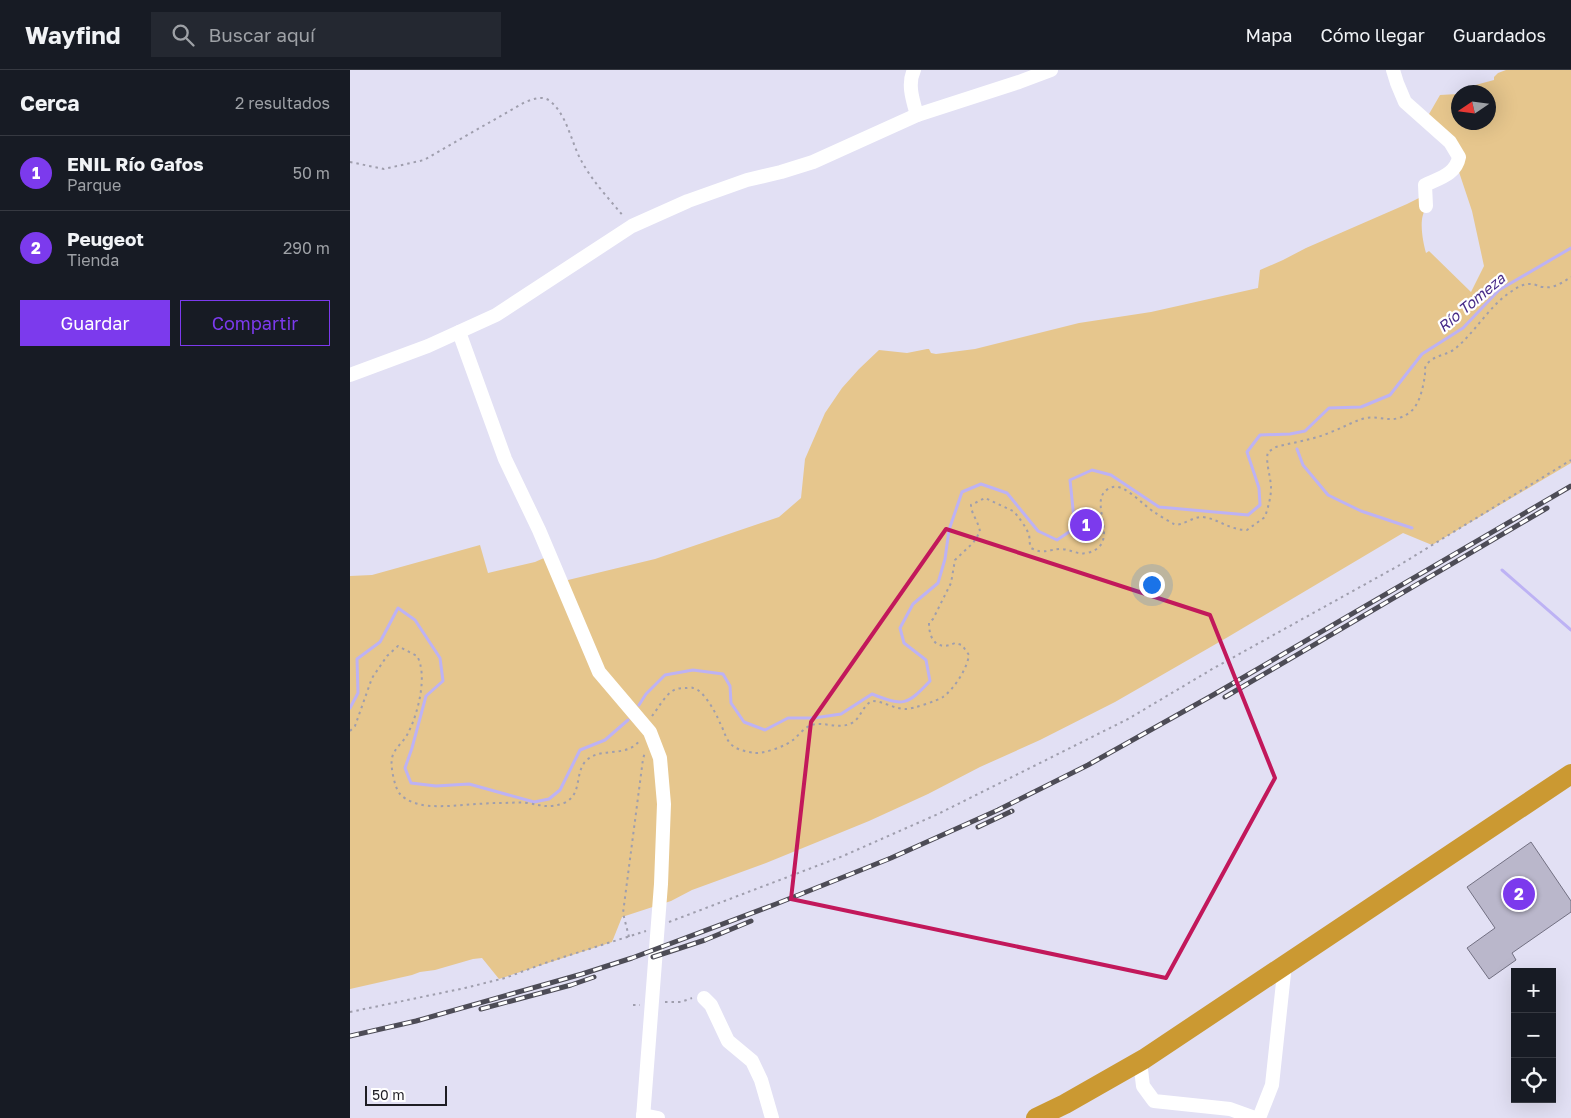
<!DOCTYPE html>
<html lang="es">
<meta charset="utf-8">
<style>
body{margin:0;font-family:"Golos Text",sans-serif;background:#242831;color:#f1f3f6}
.controls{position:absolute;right:15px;bottom:15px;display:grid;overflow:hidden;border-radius:0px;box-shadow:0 5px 20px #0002}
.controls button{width:45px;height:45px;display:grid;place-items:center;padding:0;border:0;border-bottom:1px solid #363941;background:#171b24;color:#f1f3f6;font:25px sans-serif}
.compass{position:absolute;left:1101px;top:15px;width:45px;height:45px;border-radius:50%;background:#171b24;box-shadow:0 5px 20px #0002;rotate:257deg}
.scale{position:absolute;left:15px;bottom:12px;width:82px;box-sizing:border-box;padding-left:5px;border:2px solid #1e1d24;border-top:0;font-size:14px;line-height:18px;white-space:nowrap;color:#1e1d24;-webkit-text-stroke:4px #fff;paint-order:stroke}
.you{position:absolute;left:801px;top:514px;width:18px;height:18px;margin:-12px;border:4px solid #fff;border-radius:50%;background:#1a73e8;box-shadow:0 0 0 8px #1a73e833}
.badge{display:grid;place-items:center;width:32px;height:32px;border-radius:50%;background:#7c3aed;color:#fff;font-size:16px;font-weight:700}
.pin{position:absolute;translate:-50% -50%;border:2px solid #fff;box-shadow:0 1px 5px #0006}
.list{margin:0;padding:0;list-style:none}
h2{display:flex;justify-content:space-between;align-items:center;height:65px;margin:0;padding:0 20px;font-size:21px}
h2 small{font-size:16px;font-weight:400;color:#9ea1a6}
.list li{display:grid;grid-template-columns:32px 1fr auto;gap:15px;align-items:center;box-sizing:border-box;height:75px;padding:0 20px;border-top:1px solid #363941}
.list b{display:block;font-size:19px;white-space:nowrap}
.list p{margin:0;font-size:16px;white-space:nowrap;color:#9ea1a6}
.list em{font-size:16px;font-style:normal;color:#9ea1a6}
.actions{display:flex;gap:10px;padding:15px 20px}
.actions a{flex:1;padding:11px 0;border:1px solid #7c3aed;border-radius:0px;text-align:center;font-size:18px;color:#7c3aed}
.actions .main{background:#7c3aed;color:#fff}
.icon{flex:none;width:28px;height:28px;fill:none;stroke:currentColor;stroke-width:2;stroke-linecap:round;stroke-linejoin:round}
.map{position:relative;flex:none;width:1221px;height:1048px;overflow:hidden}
header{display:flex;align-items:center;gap:30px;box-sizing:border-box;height:70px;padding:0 25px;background:#171b24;border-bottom:1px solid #363941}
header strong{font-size:24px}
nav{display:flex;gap:28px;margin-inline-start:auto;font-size:18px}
.search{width:350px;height:45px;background:#242831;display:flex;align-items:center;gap:12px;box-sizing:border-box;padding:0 18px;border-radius:0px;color:#9ea1a6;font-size:19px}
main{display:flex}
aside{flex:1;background:#171b24}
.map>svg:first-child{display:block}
.green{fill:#e6c68d}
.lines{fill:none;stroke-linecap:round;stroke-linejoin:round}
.stream{stroke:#bdb2f4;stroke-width:3}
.building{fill:#bab7cb;stroke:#727082}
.path{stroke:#9f9ead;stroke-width:2;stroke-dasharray:2.5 4;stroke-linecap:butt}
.minor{stroke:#fff;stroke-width:14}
.highway{stroke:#cb9932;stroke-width:20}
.rail-casing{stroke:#4d4c56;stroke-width:5}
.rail{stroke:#fff;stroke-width:3;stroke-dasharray:9;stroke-linecap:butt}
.marked{fill:none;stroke:#c2185b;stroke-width:4;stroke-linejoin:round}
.labels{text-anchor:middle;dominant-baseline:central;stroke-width:4.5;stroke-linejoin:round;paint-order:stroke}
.water-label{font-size:15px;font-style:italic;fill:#482c89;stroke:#fff}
</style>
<header>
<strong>Wayfind</strong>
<div class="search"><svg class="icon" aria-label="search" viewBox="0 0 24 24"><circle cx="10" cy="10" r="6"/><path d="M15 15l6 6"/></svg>Buscar aquí</div>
<nav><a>Mapa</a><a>Cómo llegar</a><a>Guardados</a></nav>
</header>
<main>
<aside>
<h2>Cerca<small>2 resultados</small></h2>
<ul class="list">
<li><span class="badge">1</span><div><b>ENIL Río Gafos</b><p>Parque</p></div><em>50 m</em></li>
<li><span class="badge">2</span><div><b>Peugeot</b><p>Tienda</p></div><em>290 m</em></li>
</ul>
<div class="actions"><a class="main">Guardar</a><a>Compartir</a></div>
</aside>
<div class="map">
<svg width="1221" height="1048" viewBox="0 0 1221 1048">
<rect width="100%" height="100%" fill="#e2e0f4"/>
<path class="green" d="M1156,0H1221V393L1082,475L1053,463L878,567L765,632L690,670L630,697L578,724L519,751L416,793L342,820L321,831L272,847L262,872L149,909L132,888L123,889L85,900L70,902L62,905L0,919V506L22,505L130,475L138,503L185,492L194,488L209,508L218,510L305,489L429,447L451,428L455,389L475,343L492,318L509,299L529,280L557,283L577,279H579L581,283L586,284L625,279L729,253L801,242L908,218L910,200L933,190L956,178L1057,134L1073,126L1076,139C1068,148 1073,172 1076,183L1079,181L1121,222L1134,196L1122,141L1109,102L1111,96L1075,51L1090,25L1108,24V52H1138V22H1110L1118,17L1144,10V7L1148,3Z"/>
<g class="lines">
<g class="stream">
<polyline points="947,379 953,395 978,425 1011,441 1062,458"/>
<polyline points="1152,500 1221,560"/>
<path d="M289,635L296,624L315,605L343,600L373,604L380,616L381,633L394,652L415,660L438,648H464L491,644L522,624C554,637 557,635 580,611L576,590L554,573L550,558L563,534L588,513L595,489L599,460L612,422L631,414L657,423L688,461L707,470L725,458L720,410L742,400L761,405L809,437L898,445L910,435L909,418L897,382L910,365L940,364L955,361L979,338L1011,337L1040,325L1072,284L1113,258L1149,220L1221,178"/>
<polyline points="0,638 8,623 7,589 30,572 48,538 65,550 90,588 93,611 76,626 62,678 55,698 61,713 86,716 119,714 184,732 199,729 210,720 230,680 255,670 278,650"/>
</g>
</g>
<polygon class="building" points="1181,772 1221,831 1221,842 1162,883 1166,890 1139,909 1117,878 1145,858 1117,817"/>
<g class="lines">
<g class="path">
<path d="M0,92L34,99L74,90L175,32C184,29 192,25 200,31C218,46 221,73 232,92C243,112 260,130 274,147"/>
<path d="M302,646C309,637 315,625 324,620C328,618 332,618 336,618C338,618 341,617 343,618C353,619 366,643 370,653C374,660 376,671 383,676C388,680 398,682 404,683C414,684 436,676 443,670C449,665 454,658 461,655C474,651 488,660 502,653C511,648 512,636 522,631C533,631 544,639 556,639C562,639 587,631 593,627C604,619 617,599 619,585L612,575L605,573C588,581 579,571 579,553L583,549L601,513L605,490L623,473L630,462C629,452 621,444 621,435L635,428L663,441C667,444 678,460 679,465C680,470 679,473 681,478C694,485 699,479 711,479C719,479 728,485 737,483C776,474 731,426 763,417C775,414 794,436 804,442C810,446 818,451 824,454C832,457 843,446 853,447C869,449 879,460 897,460L915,447C918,437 921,428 921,418C921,407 915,392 918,382L926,377C944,372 963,370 981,362C993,358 1003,351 1016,348C1031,345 1042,355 1059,343C1070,335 1073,317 1075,305C1075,301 1074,298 1077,294C1084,285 1098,285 1106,278C1126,261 1140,235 1162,221C1169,216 1177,212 1186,215C1189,216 1190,217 1193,217C1204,219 1213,212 1221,207"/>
<path d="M0,661L5,656L22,608L37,586L48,576L67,586C78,605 68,644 58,663C54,672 44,678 42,688C40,696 45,719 50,724C57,732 72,736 82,736C104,737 127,733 150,733C159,733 168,732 177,733C192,735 198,739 214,733C234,724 223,701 238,689C253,677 277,688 290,670"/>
<polyline points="319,852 493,786 588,744 778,649 864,598 1048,496 1221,390"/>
<polyline points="279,867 273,843 293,689 295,682"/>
<polyline points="315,932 331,932 342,928"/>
<polyline points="283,935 290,935"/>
<polyline points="0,942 115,918 155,908 201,891 296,861"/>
</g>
<g class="minor">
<path d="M564,0C557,14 563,31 567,45"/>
<path d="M1043,0L1047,13L1055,32L1100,72L1109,87C1106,104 1090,108 1075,115L1076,136"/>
<polyline points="109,262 155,389 189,460 249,602 300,662 310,688 314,734 311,814 293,1048"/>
<polyline points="0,305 78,276 146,245 282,156 338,131 397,110 431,102 463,92 567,45 669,12 701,0"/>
<polyline points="354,928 361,935 378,971 402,991 411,1010 422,1048"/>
<polyline points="790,991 793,1016 804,1031 880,1039 905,1048"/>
<polyline points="293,1045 308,1048"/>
<polyline points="909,1048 922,1015 935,894"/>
</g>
<polyline class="highway" points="686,1048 715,1034 794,989 1221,704"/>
<defs>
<g id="rail">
<polyline points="875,627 1197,438"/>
<polyline points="628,757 662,741"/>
<polyline points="303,887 355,870 401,851"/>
<polyline points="131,939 221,915 244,907"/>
<polyline points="0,966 66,951 232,904 282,888 426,834 541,788 648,740 738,695 863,625 1221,416"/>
</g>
</defs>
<use href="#rail" class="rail-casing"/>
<use href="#rail" class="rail"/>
</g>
<path class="marked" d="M596,459L860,545L925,708L816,908L441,829L461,652Z"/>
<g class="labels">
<g class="water-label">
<text transform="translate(1121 232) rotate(-40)">Río Tomeza</text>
</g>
</g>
</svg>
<div class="controls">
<button>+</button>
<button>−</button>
<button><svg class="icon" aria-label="locate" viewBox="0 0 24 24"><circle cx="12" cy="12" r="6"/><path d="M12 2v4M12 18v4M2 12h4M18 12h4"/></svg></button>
</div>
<svg class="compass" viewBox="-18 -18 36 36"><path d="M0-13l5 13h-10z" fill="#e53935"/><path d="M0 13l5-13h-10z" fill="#9ea1a6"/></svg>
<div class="scale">50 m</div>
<div class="you"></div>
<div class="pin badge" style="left:736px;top:455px">1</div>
<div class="pin badge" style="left:1169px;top:824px">2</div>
</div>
</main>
